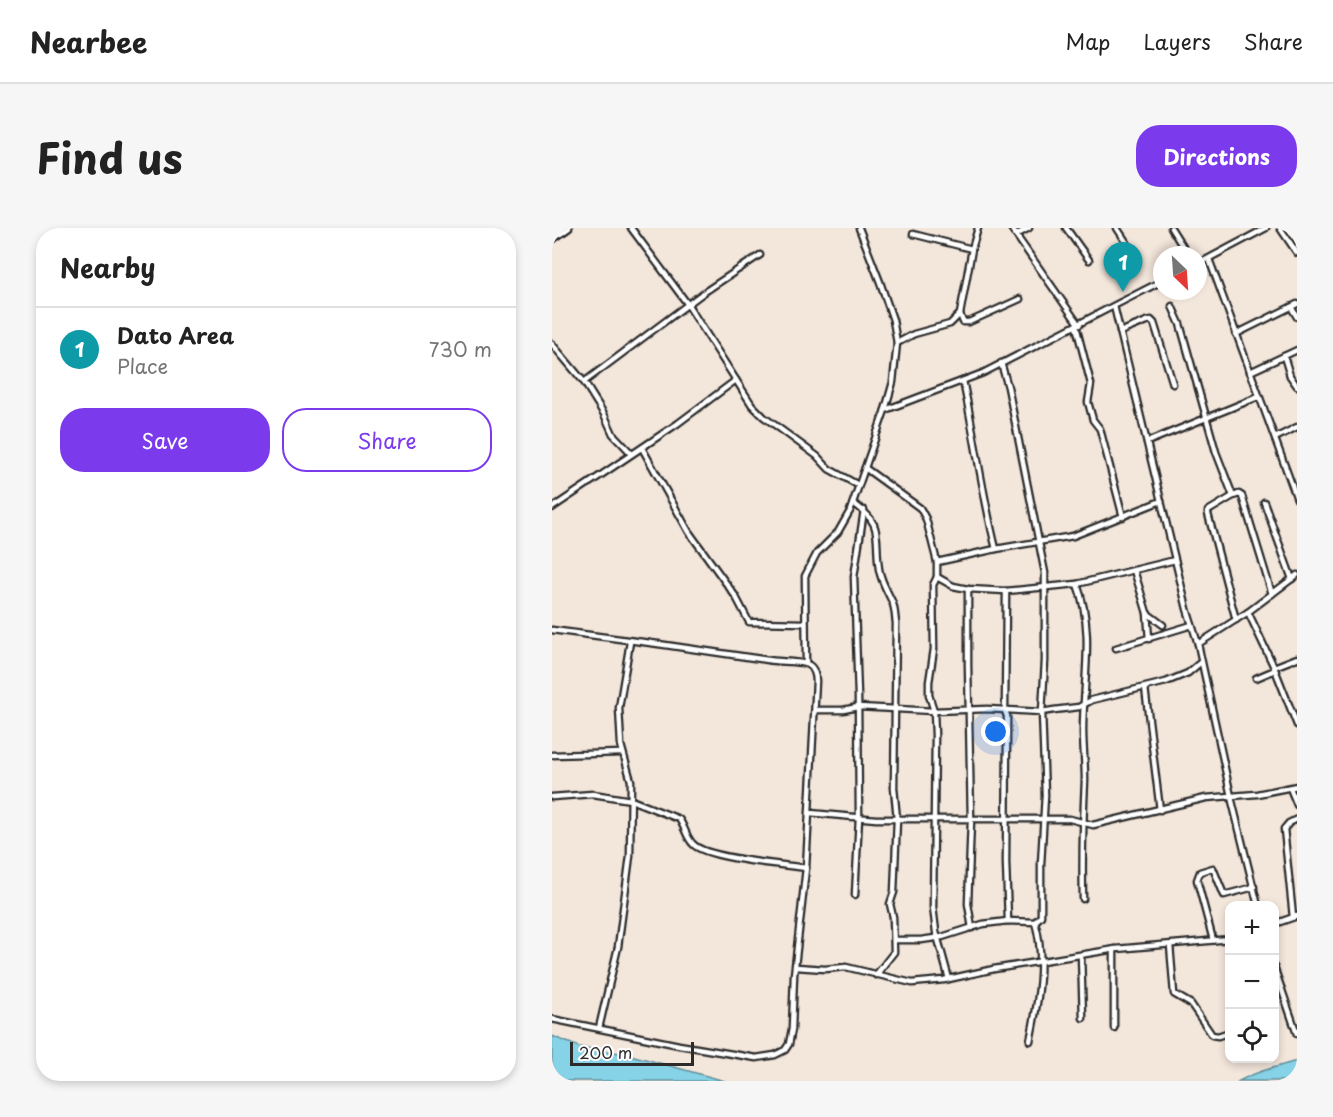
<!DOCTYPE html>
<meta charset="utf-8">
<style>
body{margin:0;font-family:"Playpen Sans",sans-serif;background:#f6f6f6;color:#222}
.controls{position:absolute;right:18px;bottom:18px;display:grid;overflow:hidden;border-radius:12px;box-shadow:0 3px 9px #0003}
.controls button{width:54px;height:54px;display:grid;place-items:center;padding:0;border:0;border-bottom:2px solid #e0e0e0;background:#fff;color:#222;font:30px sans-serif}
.compass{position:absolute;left:601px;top:18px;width:54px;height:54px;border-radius:50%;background:#fff;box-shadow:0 3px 9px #0003;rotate:155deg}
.scale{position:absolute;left:18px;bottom:15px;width:124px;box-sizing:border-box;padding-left:6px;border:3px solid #2b2b2b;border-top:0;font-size:16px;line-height:21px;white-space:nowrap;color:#2b2b2b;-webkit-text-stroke:4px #fff;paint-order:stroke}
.you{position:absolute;left:444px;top:504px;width:21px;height:21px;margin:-15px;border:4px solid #fff;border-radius:50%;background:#1a73e8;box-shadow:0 0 0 9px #1a73e833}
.badge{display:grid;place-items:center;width:39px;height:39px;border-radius:50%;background:#7c3aed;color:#fff;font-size:20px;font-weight:700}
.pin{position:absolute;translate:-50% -50px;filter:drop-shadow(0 2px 3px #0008)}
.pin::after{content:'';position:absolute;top:32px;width:21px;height:18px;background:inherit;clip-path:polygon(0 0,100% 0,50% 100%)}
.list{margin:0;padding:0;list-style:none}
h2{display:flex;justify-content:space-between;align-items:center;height:78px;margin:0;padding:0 24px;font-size:26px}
h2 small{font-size:20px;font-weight:400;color:#767676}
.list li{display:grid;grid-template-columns:39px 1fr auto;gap:18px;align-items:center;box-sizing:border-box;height:84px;padding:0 24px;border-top:2px solid #e0e0e0}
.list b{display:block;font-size:22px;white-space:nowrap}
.list p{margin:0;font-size:20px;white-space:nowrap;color:#767676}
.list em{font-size:20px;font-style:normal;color:#767676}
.actions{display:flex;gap:12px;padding:18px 24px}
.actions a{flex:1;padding:14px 0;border:2px solid #7c3aed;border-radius:24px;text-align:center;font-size:21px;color:#7c3aed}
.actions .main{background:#7c3aed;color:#fff}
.icon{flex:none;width:33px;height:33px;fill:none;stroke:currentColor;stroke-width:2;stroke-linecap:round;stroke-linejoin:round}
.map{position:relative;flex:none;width:745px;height:853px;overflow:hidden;border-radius:24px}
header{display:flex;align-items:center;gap:36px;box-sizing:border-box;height:84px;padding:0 30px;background:#fff;border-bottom:2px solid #e0e0e0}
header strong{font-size:28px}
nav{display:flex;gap:33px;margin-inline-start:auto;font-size:21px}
.intro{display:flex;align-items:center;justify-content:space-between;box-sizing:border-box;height:144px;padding:0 36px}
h1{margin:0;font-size:42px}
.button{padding:15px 27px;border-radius:24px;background:#7c3aed;color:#fff;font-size:21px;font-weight:700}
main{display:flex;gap:36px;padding:0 36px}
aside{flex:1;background:#fff;border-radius:24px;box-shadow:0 3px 9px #0003}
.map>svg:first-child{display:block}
.water{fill:#86d2e6;stroke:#628f9b;stroke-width:1.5}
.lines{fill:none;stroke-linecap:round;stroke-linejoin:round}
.street-casing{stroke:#2b2b2b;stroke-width:9}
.street{stroke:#fff;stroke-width:4.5}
</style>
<header>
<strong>Nearbee</strong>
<nav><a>Map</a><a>Layers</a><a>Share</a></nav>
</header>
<div class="intro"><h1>Find us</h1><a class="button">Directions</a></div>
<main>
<aside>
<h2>Nearby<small></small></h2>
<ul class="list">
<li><span class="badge" style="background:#0f9aa8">1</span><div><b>Dato Area</b><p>Place</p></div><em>730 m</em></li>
</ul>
<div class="actions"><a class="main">Save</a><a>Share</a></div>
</aside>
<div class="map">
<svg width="745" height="853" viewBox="0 0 745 853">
<rect width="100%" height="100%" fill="#f3e6db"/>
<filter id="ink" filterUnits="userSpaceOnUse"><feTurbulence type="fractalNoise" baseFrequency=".0167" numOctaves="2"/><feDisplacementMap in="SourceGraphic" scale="12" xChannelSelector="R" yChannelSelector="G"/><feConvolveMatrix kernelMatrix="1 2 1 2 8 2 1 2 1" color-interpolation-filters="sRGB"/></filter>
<g filter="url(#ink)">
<g class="water">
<polygon points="0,808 27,819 75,826 173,853 0,853"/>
<path d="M745,833V853H687C705,843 724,839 745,833Z"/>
</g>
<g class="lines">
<defs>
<g id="street">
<polyline points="79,0 134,74 200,177 212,189 265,228 277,241 306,257"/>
<polyline points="459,0 527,97"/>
<polyline points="514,0 537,32"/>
<polyline points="565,0 582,26"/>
<polyline points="619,0 636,27"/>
<polyline points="728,0 745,25"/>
<polyline points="361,6 420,21"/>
<polyline points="464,7 477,0"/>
<polyline points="0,12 17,0"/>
<polyline points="657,31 745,271"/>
<polyline points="646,36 714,0"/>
<polyline points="562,78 635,381 646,416 680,573 706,678"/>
<polyline points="620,78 628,96 664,224 681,268 687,266 690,268 720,366"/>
<polyline points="739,79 745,89"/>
<polyline points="408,86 420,21 426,0"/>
<polyline points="524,98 539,156 536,174 541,192 548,201 571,289"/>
<polyline points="568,104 595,93 599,92 602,95 621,156"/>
<polyline points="684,106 745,76"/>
<polyline points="345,115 362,106 398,96 408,86 411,94 417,94 468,71"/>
<polyline points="0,116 32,154 52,186 61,206 79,225"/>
<polyline points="732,128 738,148 745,158"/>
<polyline points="449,135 456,159 493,345 493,433 490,484 493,567 489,636 489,688 483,694"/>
<polyline points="698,144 745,122"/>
<path d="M411,153C423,209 430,265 444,321"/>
<polyline points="32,154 151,65 208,27"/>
<polyline points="333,182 431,145 610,53"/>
<polyline points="723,210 745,199"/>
<polyline points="595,214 706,169"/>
<polyline points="90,220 137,304 184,369 197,394 252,395"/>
<polyline points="313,240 368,280 374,291 385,334 385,349 381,357 382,421 377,454 377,467 382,483 383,507 381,679 384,704 397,751"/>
<polyline points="681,268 656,283 656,286 684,392"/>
<polyline points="712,274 740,351"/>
<path d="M301,275C333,297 322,308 327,341C329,354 336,364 341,376C343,382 343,389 344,395L342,560L345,591L342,664L338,676L341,689L342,724L324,747"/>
<polyline points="0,280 125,196 184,152"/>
<polyline points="385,334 444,321 521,308 609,273"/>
<polyline points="582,342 595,385 611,397"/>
<polyline points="385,349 401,358 416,361 454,363 525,356 623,332"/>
<path d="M525,356C543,403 531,453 531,502C531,518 533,535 533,552C531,592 530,631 531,671"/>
<polyline points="416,361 416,436 419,592 416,676 420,700"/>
<polyline points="454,363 453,483 455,488 455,507 454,634 456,693"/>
<polyline points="696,384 722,439 745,497"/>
<polyline points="595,385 597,411"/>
<path d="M0,402C72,411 144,421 216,432C225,434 251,433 257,437C262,440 264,448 264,453L254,640L242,747L240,801L237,816L233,822L223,827L204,830L127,817L0,791"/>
<polyline points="646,416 696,384 745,347"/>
<polyline points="564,420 640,397"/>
<polyline points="254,436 253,348 265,325 286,304 298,283 333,182 341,154 345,115 341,92 328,54 307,0"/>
<polyline points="722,439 745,430"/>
<polyline points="704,450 723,442"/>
<polyline points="593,460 608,582"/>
<polyline points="264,482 291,482 306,479 382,483 435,481 490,484 502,482 527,479 540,472 614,454 636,445 649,434"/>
<polyline points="0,527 70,525"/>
<polyline points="738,560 745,577"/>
<path d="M0,569L41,566L79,572L127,591C133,599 134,609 141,616C153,630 232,637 254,640"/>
<polyline points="258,585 324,591 518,591 541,597 654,570 705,566 745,558"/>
<polyline points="303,667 307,589 306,468 302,349 312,282"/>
<polyline points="741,689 732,601 737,595 745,591"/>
<polyline points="722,696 745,688"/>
<path d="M342,712H369L390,709L431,696L456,693L483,694C494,731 486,775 478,813"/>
<polyline points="661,712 645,652 648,644 661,640 672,667 702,659"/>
<polyline points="618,717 622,766 639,776 660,807 666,808 678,804"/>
<polyline points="562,721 562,800"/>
<polyline points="529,727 531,790"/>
<polyline points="244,739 273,741 294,739 360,755 392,752 442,741 564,721 678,711"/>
<polyline points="722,739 745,806"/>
<polyline points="47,800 66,719 78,628 79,553 69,517 67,480 78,414"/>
</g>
</defs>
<use href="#street" class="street-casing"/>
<use href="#street" class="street"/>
</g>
</g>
</svg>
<div class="controls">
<button>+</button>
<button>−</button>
<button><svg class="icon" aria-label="locate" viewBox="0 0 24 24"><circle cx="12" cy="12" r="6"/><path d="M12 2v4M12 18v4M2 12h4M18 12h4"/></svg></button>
</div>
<svg class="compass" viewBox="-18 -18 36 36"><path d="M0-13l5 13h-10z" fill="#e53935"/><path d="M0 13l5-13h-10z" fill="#767676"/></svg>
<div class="scale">200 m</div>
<div class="you"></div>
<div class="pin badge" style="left:571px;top:64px;background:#0f9aa8">1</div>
</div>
</main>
